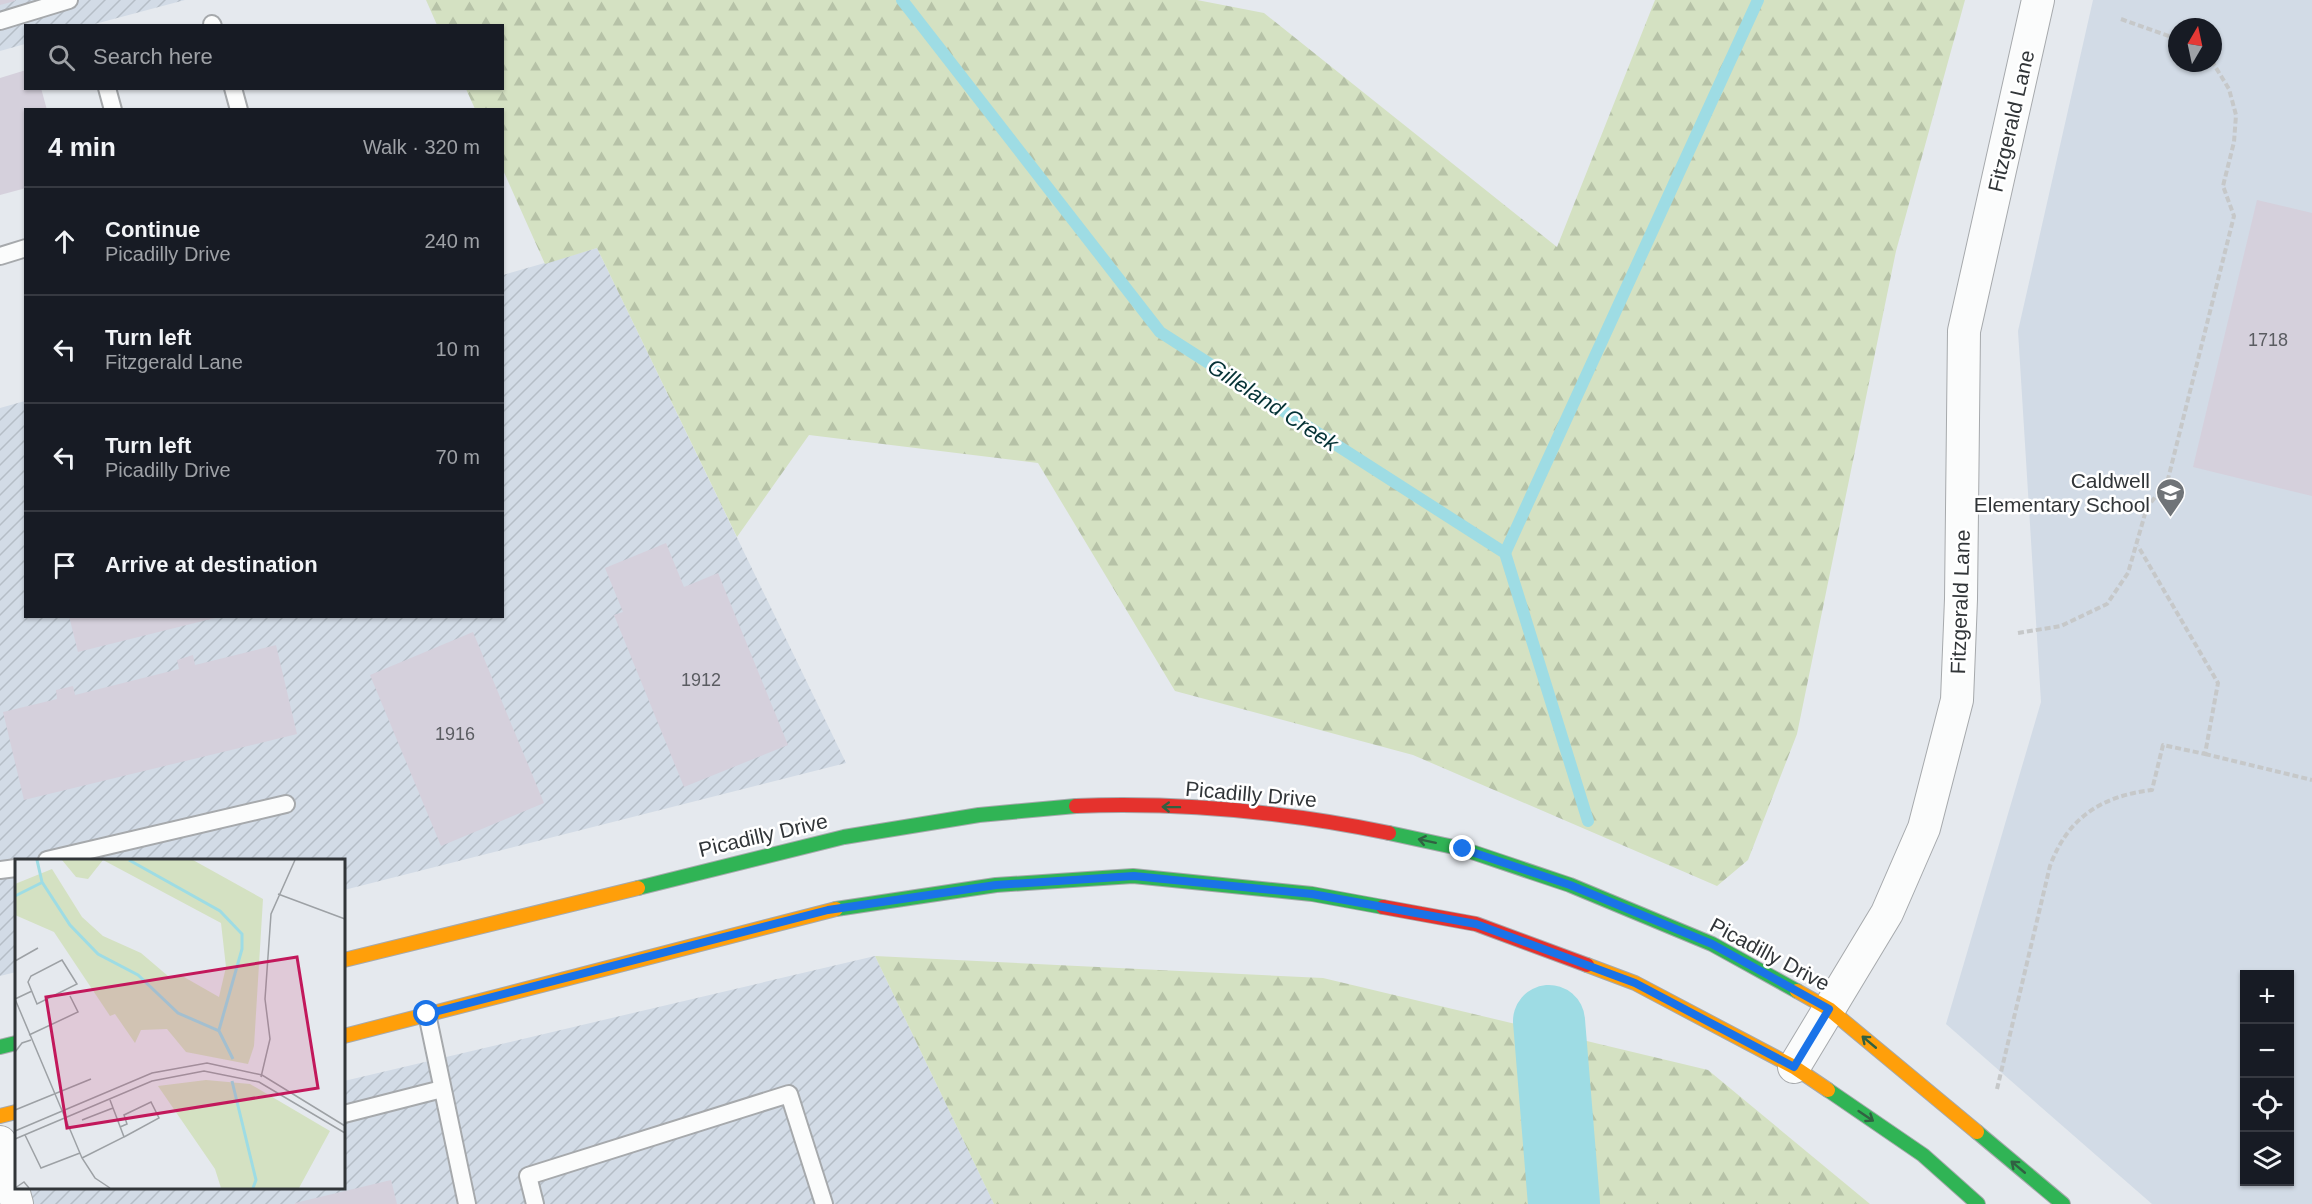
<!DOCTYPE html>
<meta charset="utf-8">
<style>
body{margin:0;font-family:Helvetica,sans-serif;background:#20242c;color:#f1f3f6}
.controls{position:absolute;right:18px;bottom:18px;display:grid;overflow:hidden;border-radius:0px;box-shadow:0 2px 4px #0004}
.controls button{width:54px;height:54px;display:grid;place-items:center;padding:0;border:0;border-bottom:2px solid #363941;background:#171b24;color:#f1f3f6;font:30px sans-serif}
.compass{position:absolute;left:2168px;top:18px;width:54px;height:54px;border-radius:50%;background:#171b24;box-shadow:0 2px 4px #0004;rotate:9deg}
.stop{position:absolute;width:18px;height:18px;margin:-14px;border:4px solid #1a73e8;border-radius:50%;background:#fff}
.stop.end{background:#1a73e8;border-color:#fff;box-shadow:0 2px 6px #0008}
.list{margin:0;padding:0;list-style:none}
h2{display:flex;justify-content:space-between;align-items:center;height:78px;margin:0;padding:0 24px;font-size:26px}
h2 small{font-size:20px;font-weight:400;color:#9ea1a6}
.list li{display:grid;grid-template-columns:39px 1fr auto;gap:18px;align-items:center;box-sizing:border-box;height:108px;padding:0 24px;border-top:2px solid #363941}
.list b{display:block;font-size:22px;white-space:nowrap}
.list p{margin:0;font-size:20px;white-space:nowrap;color:#9ea1a6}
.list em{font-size:20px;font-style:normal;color:#9ea1a6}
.icon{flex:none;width:33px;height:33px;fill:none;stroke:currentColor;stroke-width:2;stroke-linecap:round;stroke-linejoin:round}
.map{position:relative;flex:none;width:2312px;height:1204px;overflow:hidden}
.search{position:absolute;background:#171b24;box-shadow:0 2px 4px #0004;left:24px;top:24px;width:480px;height:66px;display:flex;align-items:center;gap:15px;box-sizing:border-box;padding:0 21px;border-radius:0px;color:#9ea1a6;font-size:22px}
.panel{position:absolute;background:#171b24;box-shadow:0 2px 4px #0004;left:24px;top:108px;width:480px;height:510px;border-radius:0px}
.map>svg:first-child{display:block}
.industrial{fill:url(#industrial-furrows)}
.built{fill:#d2dbe6;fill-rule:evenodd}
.forest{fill:url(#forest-firs)}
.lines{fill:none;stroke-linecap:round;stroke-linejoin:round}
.stream{stroke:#9edce4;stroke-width:12}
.river{stroke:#9edce4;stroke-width:72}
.building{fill:#d5d0dc}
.lane-casing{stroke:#a6a9ac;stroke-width:20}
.street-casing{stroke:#a6a9ac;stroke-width:34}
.fast-casing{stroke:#a6a9ac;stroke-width:16}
.slow-casing{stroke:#a6a9ac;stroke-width:16}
.jam-casing{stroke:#a6a9ac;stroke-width:16}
.path{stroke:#c6c8c9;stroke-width:4;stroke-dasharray:6 3;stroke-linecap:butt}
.lane{stroke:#fbfcfc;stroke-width:16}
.street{stroke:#fbfcfc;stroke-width:32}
.fast{stroke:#30b455;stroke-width:14}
.slow{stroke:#ff9f0a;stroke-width:14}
.jam{stroke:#e5322d;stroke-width:14}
.oneway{stroke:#316142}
.route{stroke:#1a73e8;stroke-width:8}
.labels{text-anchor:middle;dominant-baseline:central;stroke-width:5;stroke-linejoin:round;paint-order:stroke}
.number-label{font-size:18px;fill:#5a5c61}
.street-label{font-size:21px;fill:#313538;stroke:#fff}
.poi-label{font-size:21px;fill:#313538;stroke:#fff;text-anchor:end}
.water-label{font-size:22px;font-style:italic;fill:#053236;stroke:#fff}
.inset-river{fill:none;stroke:#9edce4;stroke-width:3}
.inset-road{fill:none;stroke:#9da1a5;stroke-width:1.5}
.view{fill:#c2185b;fill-opacity:0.15;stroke:#c2185b;stroke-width:3}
.inset-edge{fill:none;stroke:#313538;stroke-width:3}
</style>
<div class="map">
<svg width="2312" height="1204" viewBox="0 0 2312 1204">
<defs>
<pattern id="industrial-furrows" width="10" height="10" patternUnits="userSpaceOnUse" patternTransform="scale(1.5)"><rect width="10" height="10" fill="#d2dbe6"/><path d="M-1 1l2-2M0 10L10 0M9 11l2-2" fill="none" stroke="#b5bdc6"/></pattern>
<pattern id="forest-firs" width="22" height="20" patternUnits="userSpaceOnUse" patternTransform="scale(1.5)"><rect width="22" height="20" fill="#d4e1c2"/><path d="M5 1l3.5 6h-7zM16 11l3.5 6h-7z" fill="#b6c2a7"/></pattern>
</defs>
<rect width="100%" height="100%" fill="#e5e9ee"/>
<g class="industrial">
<polygon points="0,0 185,0 91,25 26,26 25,44 0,51"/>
<polygon points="597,248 846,763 344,890 344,860 16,860 16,972 0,976 0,408 25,401 26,616 502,616 503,275"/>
<polygon points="875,956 994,1204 0,1204 0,1161 16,1188 344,1188 344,1081"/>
</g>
<path class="built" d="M2093,0H2312V1204H2152L1946,1024L2041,702L2018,331ZM2177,27H2213V63H2177ZM2244,974H2290V1182H2244Z"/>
<g class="forest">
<polygon points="426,0 1197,0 1264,13 1557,247 1655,0 1965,0 1896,251 1797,734 1748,860 1717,886 1413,755 1175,691 1038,463 809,435 737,537 597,248 545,264 503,170 502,110 475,109 466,89 502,88 502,26 437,25"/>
<polygon points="875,956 1323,978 1708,1070 1870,1204 994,1204"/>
</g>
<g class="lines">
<g class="stream">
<polyline points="902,0 1160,332 1505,553 1588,821"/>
<polyline points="1505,553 1758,0"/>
</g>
<polyline class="river" points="1549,1021 1564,1204"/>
</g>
<g class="building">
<polygon points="0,0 15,0 15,1 0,5"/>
<polygon points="26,70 26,88 41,88 47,110 26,110 26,188 0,195 0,78"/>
<polygon points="2257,200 2312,213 2312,496 2193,467"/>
<polygon points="666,543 684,587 718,573 788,745 684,787 614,615 623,612 605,568"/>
<polygon points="69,616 219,616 219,617 78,652"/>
<polygon points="473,632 544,803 441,846 370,675"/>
<polygon points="276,645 297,734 24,800 3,712 57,699 56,690 73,686 75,695 179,669 177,660 193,655 195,665"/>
<polygon points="391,1180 397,1204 295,1204 295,1203"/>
</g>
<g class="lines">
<defs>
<g id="lane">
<polyline points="0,21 69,0"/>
<polyline points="212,24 213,26"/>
<polyline points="107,88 113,110"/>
<polyline points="233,88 239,110"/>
<polyline points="0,256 26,248"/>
<polyline points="47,860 286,804"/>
<polyline points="0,870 16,868"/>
<polyline points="427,1014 467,1204"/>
<polyline points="344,1114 442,1089"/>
<polyline points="535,1204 528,1176 789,1094 824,1204"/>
</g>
<g id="street">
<polyline points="1794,1067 1887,913 1924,828 1957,700 1961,599 1964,331 2038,0"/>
<polyline points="0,1142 17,1204"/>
</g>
<g id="fast">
<polyline points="1389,833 1463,849 1570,885 1712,944 1797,991"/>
<polyline points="638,888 844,837 979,815 1076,806"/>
<polyline points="836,909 996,885 1133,876 1312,894 1383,907"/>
<polyline points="0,1047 16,1043"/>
<polyline points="1828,1090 1923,1155 1978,1204"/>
<polyline points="1977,1132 2063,1204"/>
</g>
<g id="slow">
<polyline points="344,960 638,888"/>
<polyline points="1587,965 1635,983 1794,1067 1828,1090"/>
<polyline points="1797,991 1829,1009 1977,1132"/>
<polyline points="344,1036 836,909"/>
<polyline points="0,1116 16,1112"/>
</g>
<g id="jam">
<path d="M1076,806C1180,802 1287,812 1389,833"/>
<polyline points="1383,907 1476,924 1587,965"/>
</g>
</defs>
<use href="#lane" class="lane-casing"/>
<use href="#street" class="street-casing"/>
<use href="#fast" class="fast-casing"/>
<use href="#slow" class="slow-casing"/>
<use href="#jam" class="jam-casing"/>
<g class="path">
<polyline points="2121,19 2177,39"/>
<polyline points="2018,633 2061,626 2107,604 2128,573 2147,507 2167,483 2234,216 2223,186 2234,142 2236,115 2229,89 2213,63"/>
<polyline points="2205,754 2312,780"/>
<path d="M1997,1089L2050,866C2068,817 2102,796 2152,790L2163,745L2205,754L2218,683L2138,546"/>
</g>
<use href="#lane" class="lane"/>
<use href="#street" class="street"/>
<use href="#fast" class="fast"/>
<use href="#slow" class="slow"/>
<use href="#jam" class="jam"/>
</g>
<defs><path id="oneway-shaft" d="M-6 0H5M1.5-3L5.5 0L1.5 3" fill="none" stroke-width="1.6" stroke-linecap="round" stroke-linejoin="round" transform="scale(1.5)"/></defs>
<g class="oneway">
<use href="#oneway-shaft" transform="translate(1171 807) rotate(-179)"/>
<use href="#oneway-shaft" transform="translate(1427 841) rotate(-168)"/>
<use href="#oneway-shaft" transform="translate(1869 1042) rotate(-140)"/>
<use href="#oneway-shaft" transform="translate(1866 1116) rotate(34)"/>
<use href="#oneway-shaft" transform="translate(2018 1167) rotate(-140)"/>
</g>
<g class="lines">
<polyline class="route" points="427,1014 828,910 996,885 1134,876 1312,894 1476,924 1635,983 1794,1067 1829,1009 1712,944 1570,885 1463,849"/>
</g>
<defs>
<symbol id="school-pin" viewBox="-11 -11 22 30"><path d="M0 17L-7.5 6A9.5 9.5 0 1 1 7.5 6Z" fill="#707478" stroke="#fff"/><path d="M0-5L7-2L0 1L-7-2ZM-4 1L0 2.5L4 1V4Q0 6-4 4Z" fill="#fff"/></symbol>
</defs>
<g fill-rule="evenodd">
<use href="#school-pin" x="2154" y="476" width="33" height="45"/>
</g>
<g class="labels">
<g class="number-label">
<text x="2268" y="340">1718</text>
<text x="701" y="680">1912</text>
<text x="455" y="734">1916</text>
</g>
<g class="street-label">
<text transform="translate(2011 121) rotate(-77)">Fitzgerald Lane</text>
<text transform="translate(1960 602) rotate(-88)">Fitzgerald Lane</text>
<text transform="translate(1251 794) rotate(5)">Picadilly Drive</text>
<text transform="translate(763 835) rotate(-13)">Picadilly Drive</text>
<text transform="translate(1770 954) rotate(28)">Picadilly Drive</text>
</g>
<g class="poi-label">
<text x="2150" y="480">Caldwell<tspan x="2150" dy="24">Elementary School</tspan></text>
</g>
<g class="water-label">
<text transform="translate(1273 405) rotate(33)">Gilleland Creek</text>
</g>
</g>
<g transform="translate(15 859)">
<rect width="330" height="330" fill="#e5e9ee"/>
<path d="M47,1H178L248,40L239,187L233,205L171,193L152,170L126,171L120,184L100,155L95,157L39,73L0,56V25L37,10L67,58L88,77L126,94L153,117L169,118L204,138L211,108L206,64L88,1L73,20L61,18ZM191,221L235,225L315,272L284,329H206L200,310L143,227Z" fill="#d4e1c2"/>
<path class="inset-river" d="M22,1L27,23L55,66L83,95L123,116L163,154L204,172L218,200M114,1L205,52L227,75V90L204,171M0,37L26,24M217,222L241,321L238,329"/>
<path class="inset-road" d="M263,35L330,60M47,101L62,125L22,145L13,123L16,117ZM0,102L23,89M0,140L67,299L80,319L95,329M0,140L17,132M14,176L63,153L55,137M0,193L7,184L16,181M246,218L255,180L250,140L256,55L280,1M0,251L76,220M67,261L98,249M105,268L112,265L109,256L136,243L144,259L109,278M0,272L137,214L192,204L247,216L330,267M10,276L26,309L65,294M0,280L137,222L189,212L244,223L330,274M67,299L109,278L95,241M0,329L9,323L14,329"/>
<path class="view" d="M282,98L303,229L52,269L31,138Z"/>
<rect width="330" height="330" class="inset-edge"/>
</g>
</svg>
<div class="controls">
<button>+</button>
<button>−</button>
<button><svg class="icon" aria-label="locate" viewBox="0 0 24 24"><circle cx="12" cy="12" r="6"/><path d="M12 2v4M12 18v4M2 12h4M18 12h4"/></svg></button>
<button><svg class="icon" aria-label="layers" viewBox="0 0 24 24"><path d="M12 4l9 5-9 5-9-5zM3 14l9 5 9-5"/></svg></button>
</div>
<svg class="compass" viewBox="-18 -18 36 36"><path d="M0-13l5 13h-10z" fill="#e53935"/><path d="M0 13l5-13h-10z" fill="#9ea1a6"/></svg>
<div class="stop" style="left:427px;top:1014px"></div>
<div class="stop end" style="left:1463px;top:849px"></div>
<div class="search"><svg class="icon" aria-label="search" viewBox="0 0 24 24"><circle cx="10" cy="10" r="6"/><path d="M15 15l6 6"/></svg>Search here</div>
<section class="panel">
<h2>4 min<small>Walk · 320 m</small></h2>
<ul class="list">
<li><svg class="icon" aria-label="ahead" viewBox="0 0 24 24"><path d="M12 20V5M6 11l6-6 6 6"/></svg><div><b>Continue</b><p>Picadilly Drive</p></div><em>240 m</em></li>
<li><svg class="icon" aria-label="left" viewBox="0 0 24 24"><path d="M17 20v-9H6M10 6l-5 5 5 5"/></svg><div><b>Turn left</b><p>Fitzgerald Lane</p></div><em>10 m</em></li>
<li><svg class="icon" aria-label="left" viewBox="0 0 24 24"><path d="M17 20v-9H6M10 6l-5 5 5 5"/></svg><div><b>Turn left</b><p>Picadilly Drive</p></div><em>70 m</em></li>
<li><svg class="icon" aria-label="arrive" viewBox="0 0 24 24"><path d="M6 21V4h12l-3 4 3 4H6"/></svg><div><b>Arrive at destination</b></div></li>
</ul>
</section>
</div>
